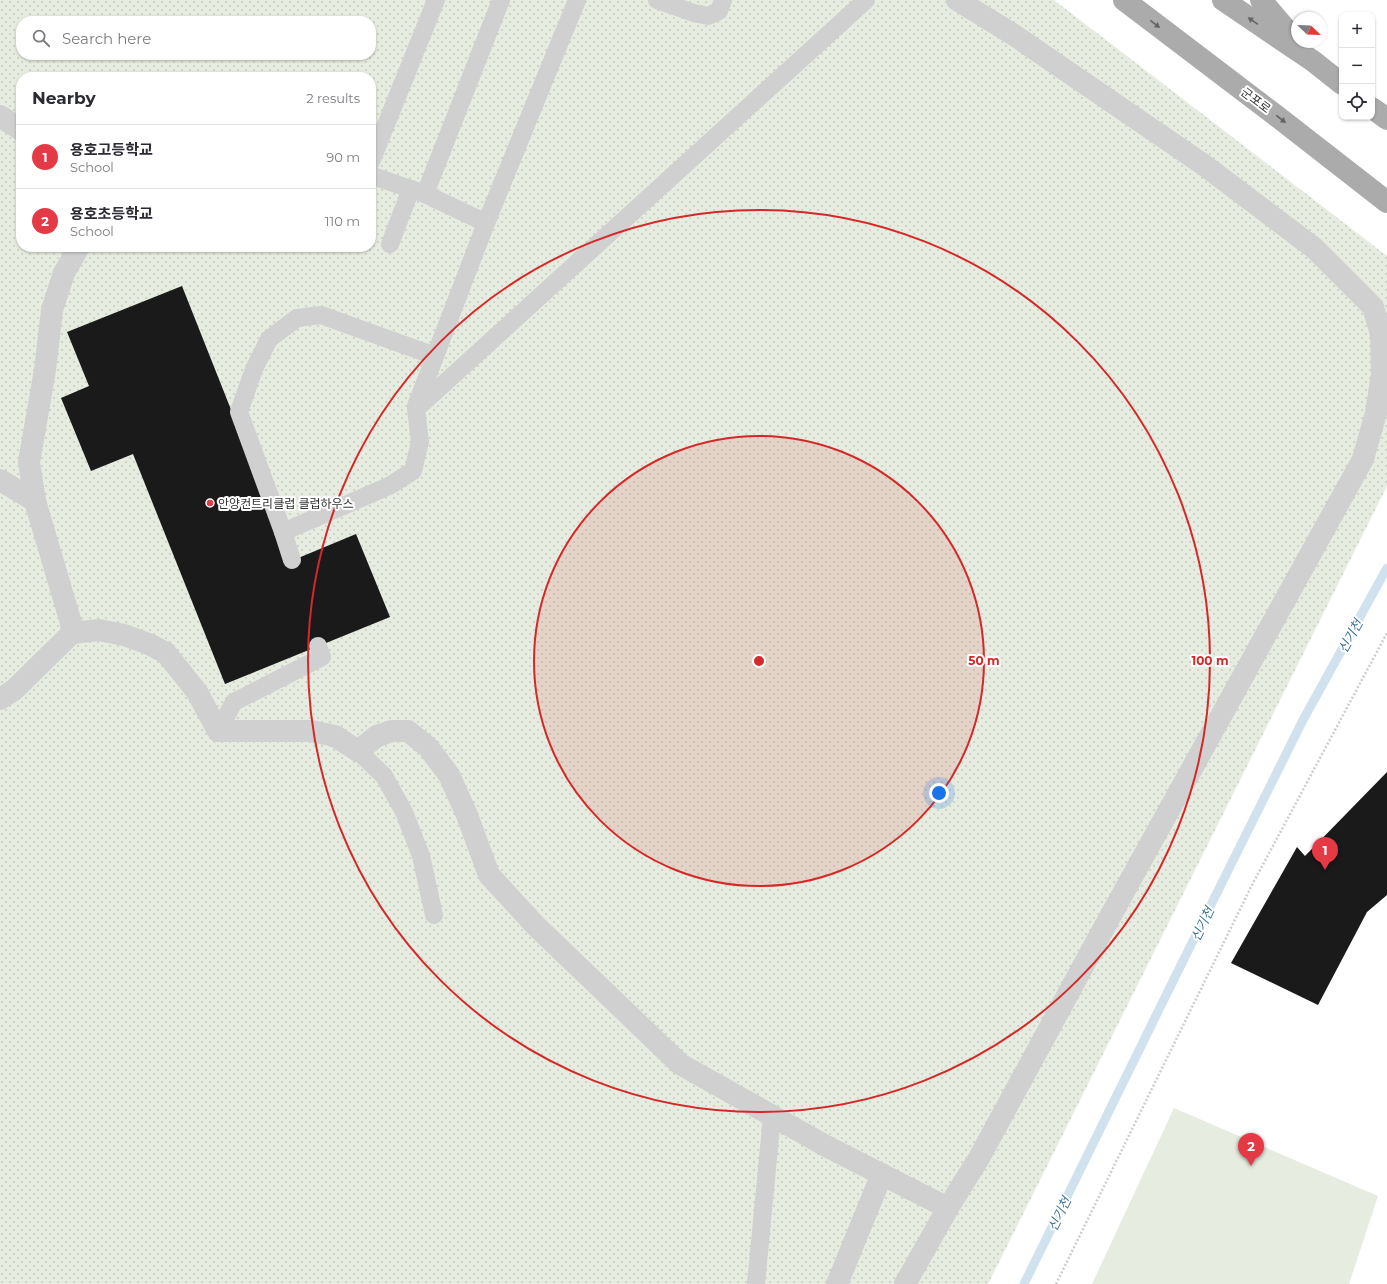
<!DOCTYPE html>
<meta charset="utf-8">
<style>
body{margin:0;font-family:Montserrat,"Noto Sans KR",sans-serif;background:#f2f2f3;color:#2b2b33}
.controls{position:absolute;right:12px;top:12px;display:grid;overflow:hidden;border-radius:8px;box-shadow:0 1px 3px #0004}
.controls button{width:36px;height:36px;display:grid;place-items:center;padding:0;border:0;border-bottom:1px solid #e1e1e2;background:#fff;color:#2b2b33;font:20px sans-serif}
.compass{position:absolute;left:1291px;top:12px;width:36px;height:36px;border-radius:50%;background:#fff;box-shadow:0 1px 3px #0004;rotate:113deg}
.you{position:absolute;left:939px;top:793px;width:14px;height:14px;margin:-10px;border:3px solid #fff;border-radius:50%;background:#1a73e8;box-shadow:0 0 0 6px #1a73e833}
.badge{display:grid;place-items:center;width:26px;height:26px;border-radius:50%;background:#e63946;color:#fff;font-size:13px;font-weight:700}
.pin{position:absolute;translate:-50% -33px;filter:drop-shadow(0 1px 2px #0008)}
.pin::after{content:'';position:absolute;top:21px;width:14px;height:12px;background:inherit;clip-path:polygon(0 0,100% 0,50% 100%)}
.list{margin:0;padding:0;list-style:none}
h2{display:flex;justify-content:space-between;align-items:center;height:52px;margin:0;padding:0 16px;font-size:17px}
h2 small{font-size:13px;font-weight:400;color:#7c7c81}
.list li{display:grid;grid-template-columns:26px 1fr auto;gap:12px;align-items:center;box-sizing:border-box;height:64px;padding:0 16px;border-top:1px solid #e1e1e2}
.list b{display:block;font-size:15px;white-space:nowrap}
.list p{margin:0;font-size:13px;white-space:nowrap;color:#7c7c81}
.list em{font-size:13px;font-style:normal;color:#7c7c81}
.icon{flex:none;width:22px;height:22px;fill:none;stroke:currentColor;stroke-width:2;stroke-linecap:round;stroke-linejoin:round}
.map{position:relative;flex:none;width:1387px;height:1284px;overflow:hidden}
.search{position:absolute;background:#fff;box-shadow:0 1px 3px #0004;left:16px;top:16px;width:360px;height:44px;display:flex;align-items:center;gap:10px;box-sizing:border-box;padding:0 14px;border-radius:16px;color:#7c7c81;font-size:15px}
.panel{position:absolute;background:#fff;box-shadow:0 1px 3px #0004;left:16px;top:72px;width:360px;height:180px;border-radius:16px}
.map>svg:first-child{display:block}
.grass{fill:url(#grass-dots);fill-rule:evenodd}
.garden{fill:#e6ecdf}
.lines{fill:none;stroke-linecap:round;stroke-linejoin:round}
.stream{stroke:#cfe2ee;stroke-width:9}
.building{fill:#1a1a1a}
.path{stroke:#cdcdcd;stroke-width:2.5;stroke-dasharray:2 2;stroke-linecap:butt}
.service{stroke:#d0d0d0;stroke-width:18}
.minor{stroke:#d0d0d0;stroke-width:22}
.primary{stroke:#ababab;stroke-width:22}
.oneway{fill:#636363}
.ring{fill:none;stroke:#d62828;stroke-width:2}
.poi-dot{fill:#e63946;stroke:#fff;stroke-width:1.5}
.labels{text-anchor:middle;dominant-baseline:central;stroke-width:4;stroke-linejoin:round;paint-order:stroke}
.street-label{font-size:12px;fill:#333;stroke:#fff}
.poi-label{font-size:12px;fill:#333;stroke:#fff;text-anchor:start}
.water-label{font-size:13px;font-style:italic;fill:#3f7597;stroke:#fff}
.centre{fill:#d62828;stroke:#fff;stroke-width:2}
.ring-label{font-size:12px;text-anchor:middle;font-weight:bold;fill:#d62828;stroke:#fff;stroke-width:4;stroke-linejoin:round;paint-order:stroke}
</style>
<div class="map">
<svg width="1387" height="1284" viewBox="0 0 1387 1284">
<defs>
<pattern id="grass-dots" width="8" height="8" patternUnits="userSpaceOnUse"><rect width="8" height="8" fill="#e6ecdf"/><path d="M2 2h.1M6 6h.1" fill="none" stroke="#c6cbc0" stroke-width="1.8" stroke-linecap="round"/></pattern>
</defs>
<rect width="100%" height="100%" fill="#fff"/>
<path class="grass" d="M0,0H1054L1387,256V486L988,1284H0ZM21,21H371V55H21ZM21,77H371V247H21Z"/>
<polygon class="garden" points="1174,1108 1378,1196 1349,1284 1092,1284"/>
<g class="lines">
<polyline class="stream" points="1024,1284 1177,973 1303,720 1387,568"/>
</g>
<g class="building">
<polygon points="182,286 291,561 356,534 390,617 225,684 133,454 91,471 61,398 89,386 67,332"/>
<polygon points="1387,772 1387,895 1367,912 1318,1005 1231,963 1297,847 1305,856"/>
</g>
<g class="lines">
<polyline class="path" points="1056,1284 1252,885 1387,633"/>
<g class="service">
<polyline points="657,0 694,13 708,16 719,11 723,0"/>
<polyline points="371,162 436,0"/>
<polyline points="371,174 373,176 425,194 486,223"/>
<polyline points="425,194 501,0"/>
<polyline points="390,244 411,189"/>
<polyline points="416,406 486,223 577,0"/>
<polyline points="283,532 239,412 254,369 269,339 297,318 321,315 435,356"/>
<polyline points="292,560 283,532 389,486 413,471 420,442 416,409 866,0"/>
<polyline points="218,731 234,702 322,657 318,646"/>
<polyline points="358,751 384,776 404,812 421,856 434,915"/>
<polyline points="756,1284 772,1116"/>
</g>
<g class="minor">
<polyline points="0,116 21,130"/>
<polyline points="0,480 35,501"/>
<polyline points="72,633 71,623 35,501 29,462 45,370 52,310 64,273 79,247"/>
<polyline points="0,699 14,690 72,633 99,630 124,635 149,644 166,653 197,692 218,731 311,731 335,736 358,751 377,736 392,731 408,731 428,747 449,775 467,815 489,875 536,926 680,1064 826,1146 948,1208 905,1284"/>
<polyline points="948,1208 979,1158 1100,935 1363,459 1376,413 1382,374 1381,334 1373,307 1314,248 1204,165 1014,35 957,0"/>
<polyline points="837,1284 882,1174"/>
</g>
<g class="primary">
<polyline points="1124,0 1274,114 1387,202"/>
<polyline points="1223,0 1313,61 1342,84"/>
<polyline points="1261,0 1295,40"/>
<polyline points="1372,108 1387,119"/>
</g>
</g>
<defs><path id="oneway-solid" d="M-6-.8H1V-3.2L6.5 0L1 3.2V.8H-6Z"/></defs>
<g class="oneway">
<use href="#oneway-solid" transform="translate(1253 21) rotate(-146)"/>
<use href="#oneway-solid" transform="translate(1155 24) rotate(37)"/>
<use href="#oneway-solid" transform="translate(1281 119) rotate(38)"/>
</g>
<circle cx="759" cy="661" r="225" fill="#d62828" fill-opacity=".12"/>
<g class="ring">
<circle cx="759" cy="661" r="225"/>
<circle cx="759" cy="661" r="451"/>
</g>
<circle class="poi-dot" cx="210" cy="503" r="4"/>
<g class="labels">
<g class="street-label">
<text transform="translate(1256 100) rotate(37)">군포로</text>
</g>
<g class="poi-label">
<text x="218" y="503">안양컨트리클럽 클럽하우스</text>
</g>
<g class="water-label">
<text transform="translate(1350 636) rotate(-61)">신기천</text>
<text transform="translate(1202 924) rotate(-64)">신기천</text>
<text transform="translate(1059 1214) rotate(-64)">신기천</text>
</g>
</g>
<circle cx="759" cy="661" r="6" class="centre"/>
<g class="ring-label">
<text x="984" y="665">50 m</text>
<text x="1210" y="665">100 m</text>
</g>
</svg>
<div class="controls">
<button>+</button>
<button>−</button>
<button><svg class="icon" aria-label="locate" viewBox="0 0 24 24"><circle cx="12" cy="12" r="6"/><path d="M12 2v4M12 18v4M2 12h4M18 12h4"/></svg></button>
</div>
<svg class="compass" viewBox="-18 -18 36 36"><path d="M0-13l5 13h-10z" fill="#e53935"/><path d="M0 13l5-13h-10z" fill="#7c7c81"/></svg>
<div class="you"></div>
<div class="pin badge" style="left:1325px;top:870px">1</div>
<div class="pin badge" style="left:1251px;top:1166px">2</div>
<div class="search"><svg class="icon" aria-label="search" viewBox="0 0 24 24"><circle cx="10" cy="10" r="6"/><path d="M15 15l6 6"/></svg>Search here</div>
<section class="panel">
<h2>Nearby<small>2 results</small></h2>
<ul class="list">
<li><span class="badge">1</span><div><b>용호고등학교</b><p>School</p></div><em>90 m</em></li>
<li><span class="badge">2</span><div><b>용호초등학교</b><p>School</p></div><em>110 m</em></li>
</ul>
</section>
</div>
